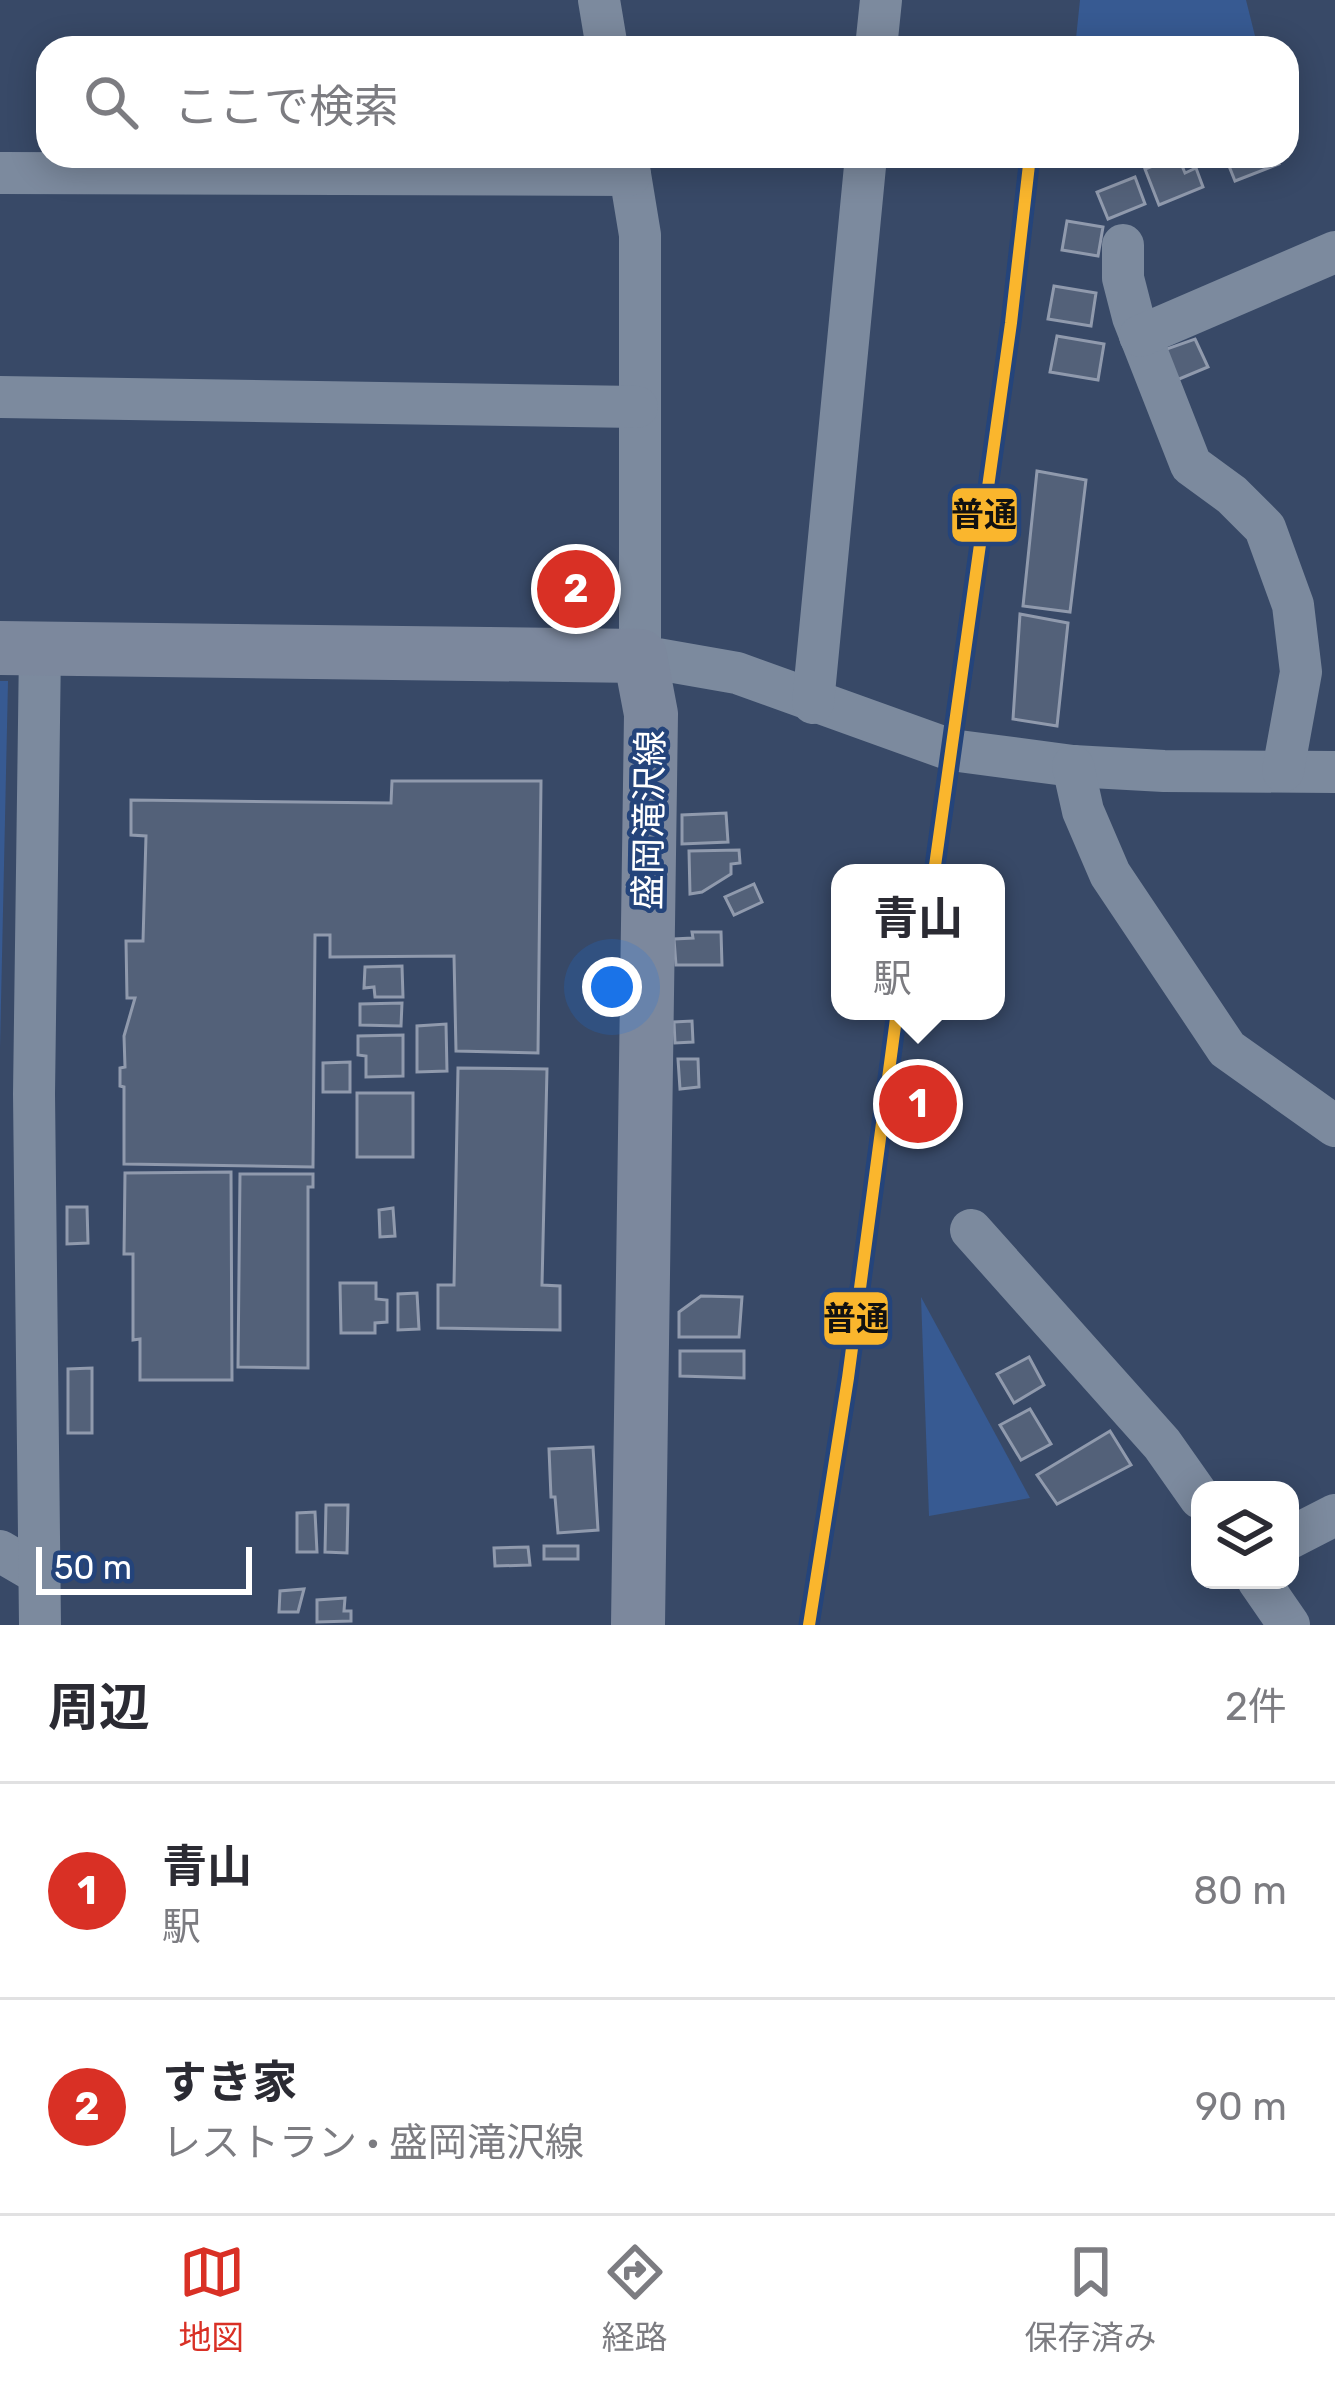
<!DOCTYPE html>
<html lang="ja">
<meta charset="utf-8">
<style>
body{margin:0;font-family:Rubik,"Noto Sans JP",sans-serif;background:#f2f2f3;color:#2b2b33}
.controls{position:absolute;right:36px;bottom:36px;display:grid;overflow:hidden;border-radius:24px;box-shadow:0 6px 30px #0003}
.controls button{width:108px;height:108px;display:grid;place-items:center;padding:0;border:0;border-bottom:3px solid #e1e1e2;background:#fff;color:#2b2b33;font:60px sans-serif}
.scale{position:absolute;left:36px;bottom:30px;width:216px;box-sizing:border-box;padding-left:12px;border:6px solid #fff;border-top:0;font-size:33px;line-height:42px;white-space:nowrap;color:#fff;-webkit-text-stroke:9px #24447b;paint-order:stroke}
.you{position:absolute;left:612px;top:987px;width:42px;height:42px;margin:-30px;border:9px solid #fff;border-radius:50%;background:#1a73e8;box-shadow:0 0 0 18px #1a73e833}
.badge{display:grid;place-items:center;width:78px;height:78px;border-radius:50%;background:#d93025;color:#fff;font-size:39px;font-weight:700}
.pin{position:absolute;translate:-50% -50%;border:6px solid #fff;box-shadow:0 3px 12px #0006}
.popup{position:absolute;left:831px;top:864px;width:174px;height:156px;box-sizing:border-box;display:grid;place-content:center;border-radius:24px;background:#fff;filter:drop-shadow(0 3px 9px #0005);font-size:39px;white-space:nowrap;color:#7c7c81}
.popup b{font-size:45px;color:#2b2b33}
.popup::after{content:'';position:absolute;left:50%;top:100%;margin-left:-24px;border:24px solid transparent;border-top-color:#fff}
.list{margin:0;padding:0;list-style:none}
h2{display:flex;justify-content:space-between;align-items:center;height:156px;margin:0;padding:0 48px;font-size:51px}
h2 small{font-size:39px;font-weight:400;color:#7c7c81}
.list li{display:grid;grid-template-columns:78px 1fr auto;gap:36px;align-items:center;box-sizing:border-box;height:216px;padding:0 48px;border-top:3px solid #e1e1e2}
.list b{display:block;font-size:45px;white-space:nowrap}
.list p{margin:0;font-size:39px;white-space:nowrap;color:#7c7c81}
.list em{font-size:39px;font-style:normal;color:#7c7c81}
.icon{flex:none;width:66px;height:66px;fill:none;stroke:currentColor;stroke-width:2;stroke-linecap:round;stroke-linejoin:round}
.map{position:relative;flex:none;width:1335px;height:1625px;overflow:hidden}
.search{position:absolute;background:#fff;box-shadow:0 6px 30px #0003;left:36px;right:36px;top:36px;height:132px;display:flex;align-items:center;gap:30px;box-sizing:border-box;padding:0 42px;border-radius:36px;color:#7c7c81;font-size:45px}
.sheet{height:588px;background:#fff}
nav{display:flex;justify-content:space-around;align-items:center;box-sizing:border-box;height:168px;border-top:3px solid #e1e1e2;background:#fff;font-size:33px;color:#7c7c81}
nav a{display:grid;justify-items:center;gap:6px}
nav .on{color:#d93025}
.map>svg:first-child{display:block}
.green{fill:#375a92}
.building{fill:#536179;stroke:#909aad;stroke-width:3}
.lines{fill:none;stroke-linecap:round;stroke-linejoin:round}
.minor{stroke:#7c8a9e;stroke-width:42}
.major{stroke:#7c889d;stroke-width:54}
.rail-1-casing{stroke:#24447b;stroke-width:21}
.rail-1{stroke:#fab62d;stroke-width:12}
.labels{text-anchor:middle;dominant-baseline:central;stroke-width:9;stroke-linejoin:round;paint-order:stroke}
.street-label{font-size:36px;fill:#fff;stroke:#24447b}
.line-badge{stroke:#24447b;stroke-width:4.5}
.pale-badge-label{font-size:33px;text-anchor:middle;font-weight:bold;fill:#111}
</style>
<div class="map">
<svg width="1335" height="1625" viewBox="0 0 1335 1625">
<rect width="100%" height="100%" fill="#384967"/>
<g class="green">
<polygon points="1080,0 1246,0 1258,48 1075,48"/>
<polygon points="0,681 8,681 0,1049"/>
<polygon points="921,1297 1030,1498 929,1516"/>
</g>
<g class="building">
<polygon points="1178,156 1185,173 1196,168 1203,187 1159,205 1145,169"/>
<polygon points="1225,156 1276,156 1279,164 1235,181"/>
<polygon points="1135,177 1145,204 1108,219 1097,192"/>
<polygon points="1067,221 1103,227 1098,256 1062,250"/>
<polygon points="1054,286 1096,293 1091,326 1048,319"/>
<polygon points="1057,336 1104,344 1098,380 1050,372"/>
<polygon points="1195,339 1208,367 1172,382 1158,352"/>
<polygon points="1037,471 1086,480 1070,612 1023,606"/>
<polygon points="547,572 604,574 604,605 547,605"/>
<polygon points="1020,614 1068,623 1057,726 1013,719"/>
<polygon points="392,781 541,781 538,1053 456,1051 454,956 330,957 330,935 315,935 313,1167 124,1164 124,1087 120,1086 120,1068 125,1067 124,1036 135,998 127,998 126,941 143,941 146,836 131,835 131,800 391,803"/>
<polygon points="726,813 728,842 682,844 682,815"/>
<polygon points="739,850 740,863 731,864 731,874 702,892 690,894 689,851"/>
<polygon points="754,884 762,902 734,915 725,897"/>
<polygon points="692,932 721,932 722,965 676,965 674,939 693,938"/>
<polygon points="402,966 403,997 375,997 374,987 364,988 365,967"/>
<polygon points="402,1003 401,1026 360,1025 360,1004"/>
<polygon points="692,1021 693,1042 675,1043 674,1022"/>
<polygon points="446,1024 447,1071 417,1072 417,1026"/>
<polygon points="403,1035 403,1076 366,1077 366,1056 358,1055 358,1036"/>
<polygon points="678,1059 698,1059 699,1087 680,1089"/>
<polygon points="350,1062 350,1092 323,1092 323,1063"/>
<polygon points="458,1068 547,1069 542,1285 560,1286 560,1330 438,1328 438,1285 454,1285"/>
<rect x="357" y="1093" width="56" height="64"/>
<polygon points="231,1172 232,1380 140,1380 140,1339 133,1340 133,1254 124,1254 125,1173"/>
<polygon points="240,1174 313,1174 313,1187 308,1187 308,1368 238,1367"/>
<polygon points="67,1207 87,1207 88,1243 67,1244"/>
<polygon points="393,1208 395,1236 380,1237 379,1210"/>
<polygon points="340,1283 376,1283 376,1299 387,1300 387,1322 375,1323 375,1333 341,1333"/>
<polygon points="417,1293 419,1329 398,1330 398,1294"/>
<polygon points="701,1296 742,1297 739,1337 679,1337 679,1312"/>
<polygon points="680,1351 744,1351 744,1378 680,1376"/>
<polygon points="1029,1357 1044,1385 1014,1403 997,1374"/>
<polygon points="92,1368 92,1433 68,1433 68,1369"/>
<polygon points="1030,1409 1051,1444 1021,1460 1000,1425"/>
<polygon points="1110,1431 1131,1465 1057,1504 1037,1475"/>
<polygon points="593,1447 598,1530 558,1533 555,1497 551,1497 549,1449"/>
<polygon points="326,1505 348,1505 347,1553 325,1552"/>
<polygon points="315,1512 317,1552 297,1552 297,1513"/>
<rect x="544" y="1546" width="34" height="13"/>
<polygon points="528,1547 530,1565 495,1566 494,1548"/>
<polygon points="304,1589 298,1612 279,1612 280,1591"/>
<polygon points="345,1598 344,1611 351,1611 351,1621 317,1622 317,1600"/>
</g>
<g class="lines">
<g class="minor">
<polyline points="599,0 607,48"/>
<polyline points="876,48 881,0"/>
<polyline points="627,156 640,235 640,656 737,673 951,750 1073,766 1164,771 1335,772"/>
<polyline points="0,173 630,175"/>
<polyline points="1123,245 1123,278 1133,317 1191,465 1232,495 1265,528 1293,605 1301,672 1283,771"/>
<polyline points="1140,336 1335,252"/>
<polyline points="0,397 637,407"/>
<polyline points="813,703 866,156"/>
<polyline points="1073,766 1083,811 1110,874 1227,1049 1335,1126"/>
<polyline points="971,1230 1162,1444 1200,1498"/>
<polyline points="1290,1538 1335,1515"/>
<polyline points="0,1551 39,1574"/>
<polyline points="1258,1580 1289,1625"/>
<polyline points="40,1625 34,1094 40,648"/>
</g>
<polyline class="major" points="0,648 640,656 651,714 638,1625"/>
<defs>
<g id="rail-1">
<polyline points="934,873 1011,323 1030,156"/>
<polyline points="809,1625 848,1378 897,1011"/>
</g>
</defs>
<use href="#rail-1" class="rail-1-casing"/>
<use href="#rail-1" class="rail-1"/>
</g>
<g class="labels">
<g class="street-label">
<text transform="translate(649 820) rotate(-89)">盛岡滝沢線</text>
</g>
</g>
<g class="line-badge">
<rect x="950" y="486" width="69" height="58" rx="12" fill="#fab62d"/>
<rect x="822" y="1290" width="68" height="57" rx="12" fill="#fab62d"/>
</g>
<g class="pale-badge-label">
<text x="984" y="526">普通</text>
<text x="856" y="1330">普通</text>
</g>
</svg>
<div class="controls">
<button><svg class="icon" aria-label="layers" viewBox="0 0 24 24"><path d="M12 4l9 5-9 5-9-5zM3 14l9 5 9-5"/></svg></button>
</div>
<div class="scale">50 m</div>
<div class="you"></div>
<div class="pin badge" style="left:918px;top:1104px">1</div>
<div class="popup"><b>青山</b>駅</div>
<div class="pin badge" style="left:576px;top:589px">2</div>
<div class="search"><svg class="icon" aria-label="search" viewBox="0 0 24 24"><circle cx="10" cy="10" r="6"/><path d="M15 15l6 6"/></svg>ここで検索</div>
</div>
<section class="sheet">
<h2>周辺<small>2件</small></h2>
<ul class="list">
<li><span class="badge">1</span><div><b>青山</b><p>駅</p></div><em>80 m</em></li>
<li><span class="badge">2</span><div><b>すき家</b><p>レストラン · 盛岡滝沢線</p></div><em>90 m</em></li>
</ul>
</section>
<nav>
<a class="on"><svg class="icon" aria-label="map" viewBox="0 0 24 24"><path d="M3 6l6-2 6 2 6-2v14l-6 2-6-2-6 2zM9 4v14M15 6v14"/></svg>地図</a>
<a><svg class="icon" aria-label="directions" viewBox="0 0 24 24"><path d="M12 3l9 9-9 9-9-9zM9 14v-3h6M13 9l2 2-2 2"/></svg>経路</a>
<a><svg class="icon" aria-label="saved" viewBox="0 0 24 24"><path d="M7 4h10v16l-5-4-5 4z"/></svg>保存済み</a>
</nav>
